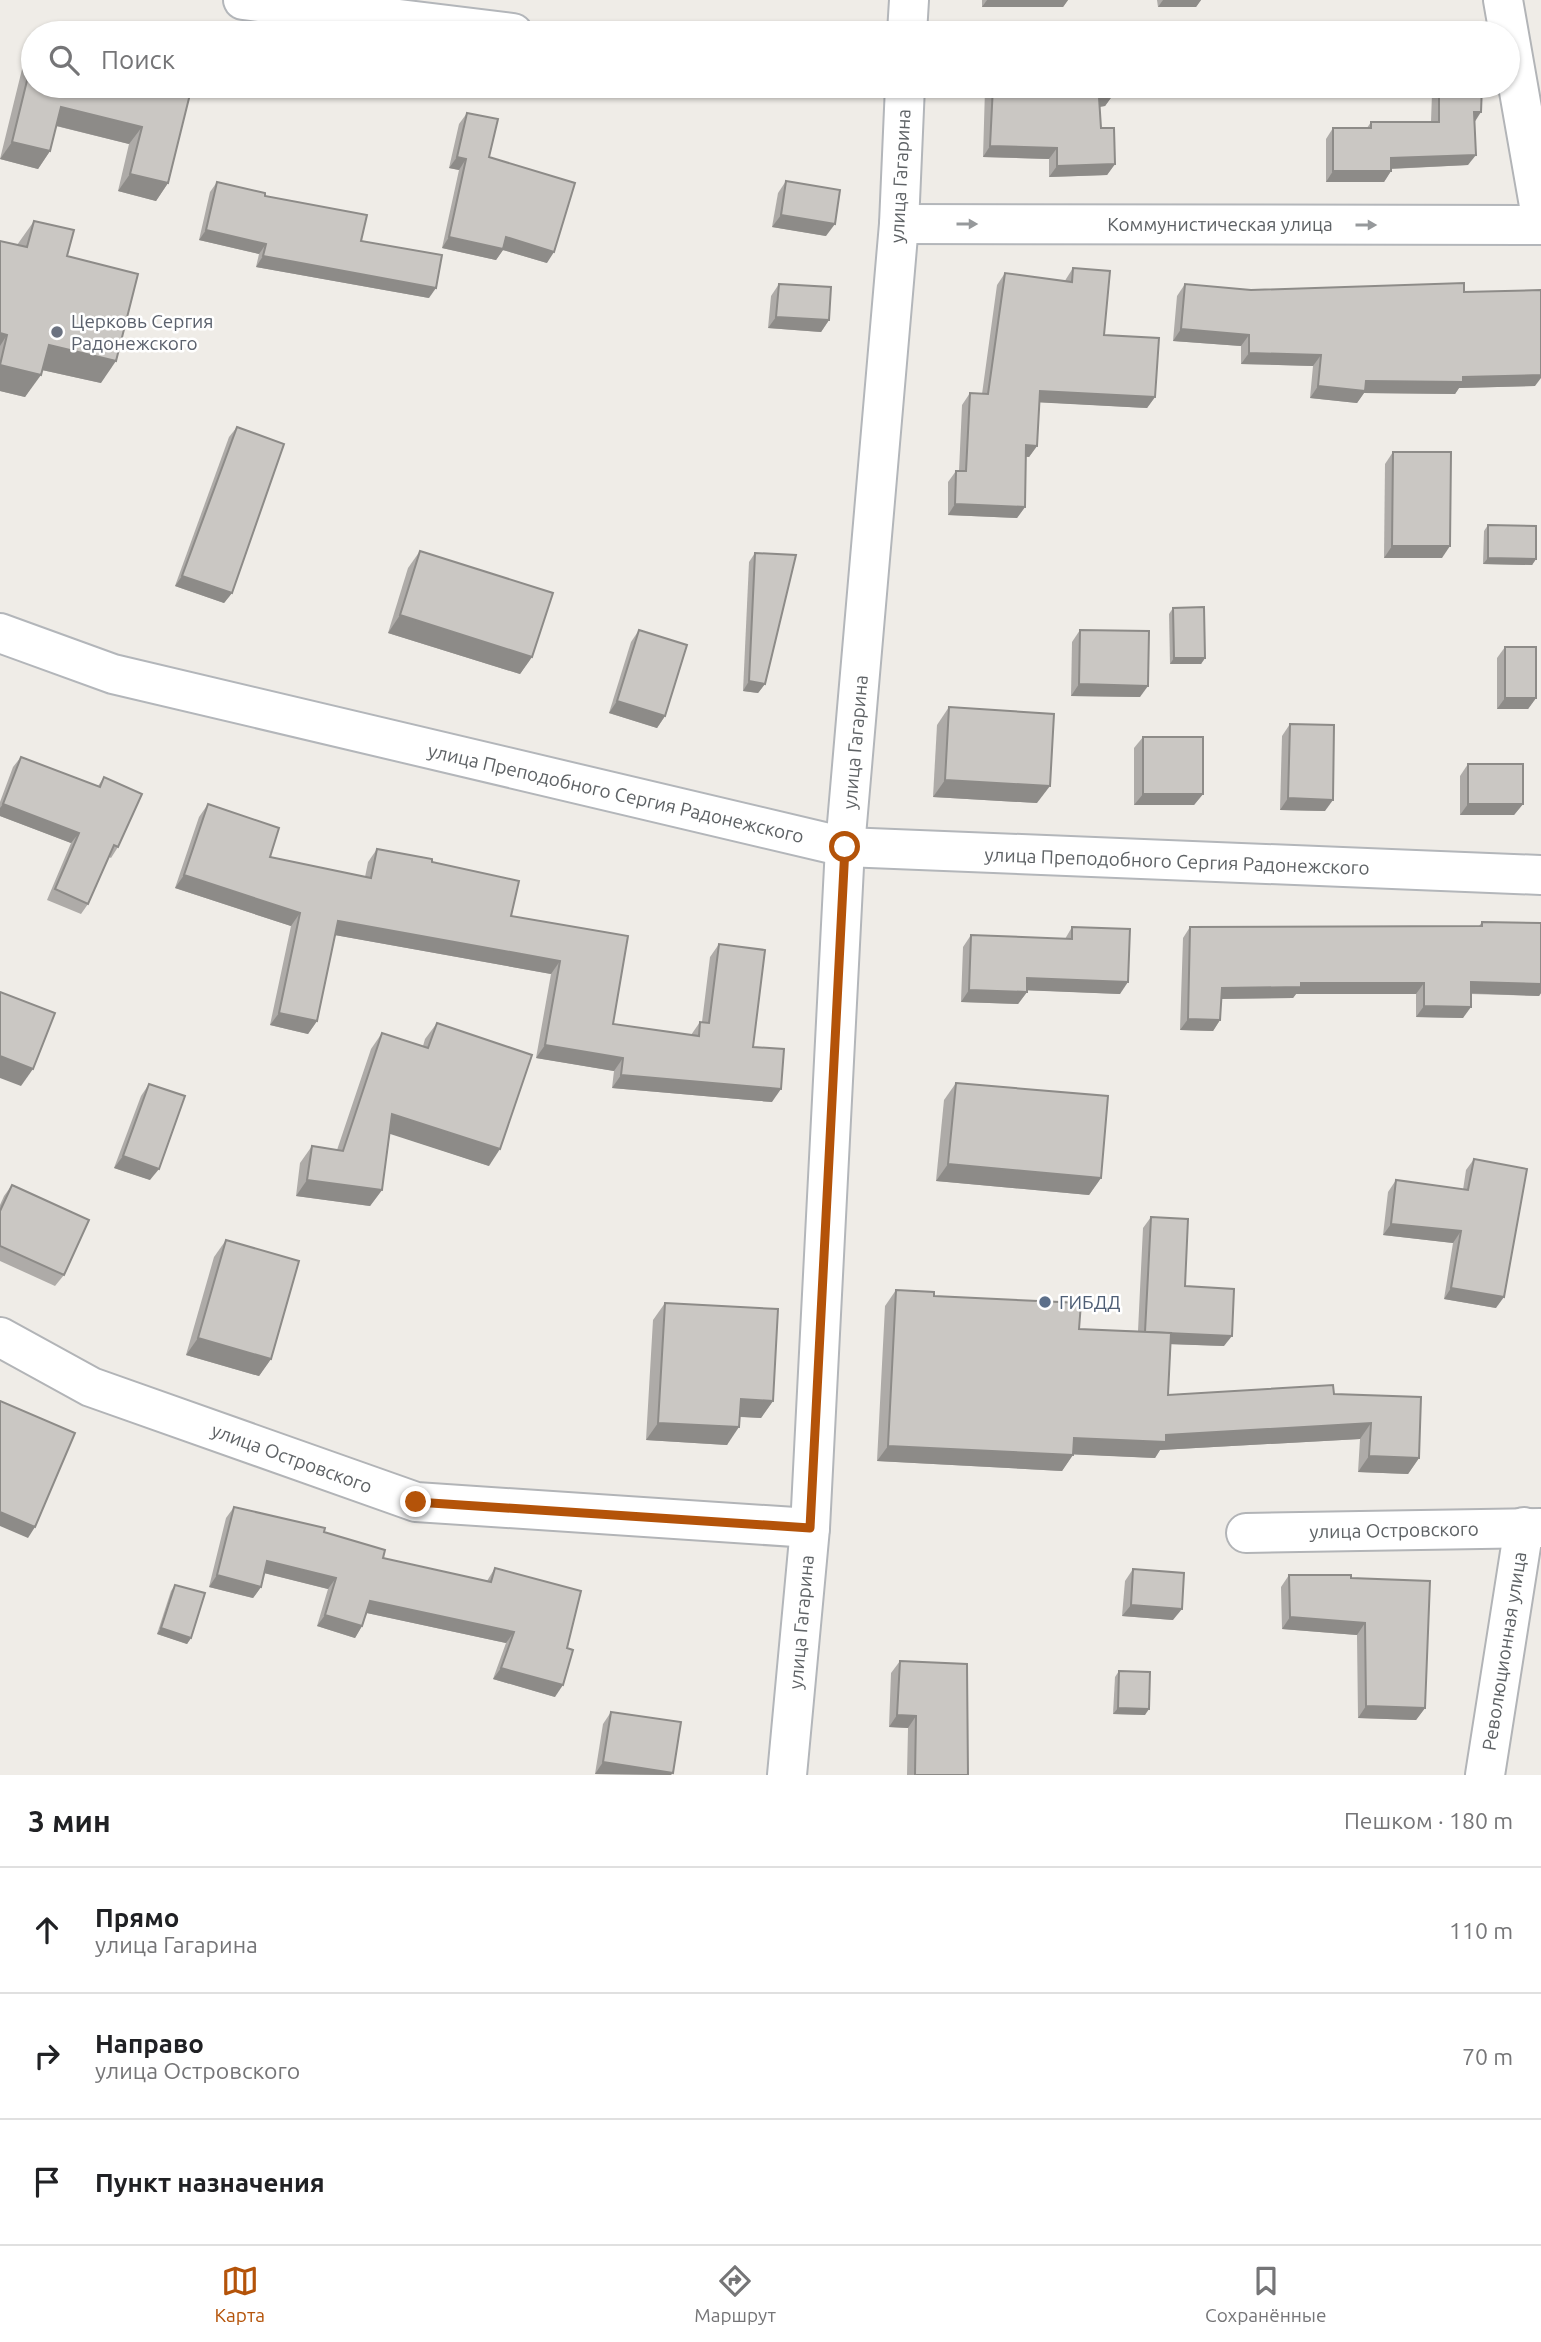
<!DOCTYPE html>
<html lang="ru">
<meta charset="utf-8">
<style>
body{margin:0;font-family:Ubuntu,sans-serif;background:#f2f2f2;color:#202124}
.stop{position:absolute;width:21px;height:21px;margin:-16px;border:5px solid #b45309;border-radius:50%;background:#fff}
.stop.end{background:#b45309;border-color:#fff;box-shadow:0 2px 7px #0008}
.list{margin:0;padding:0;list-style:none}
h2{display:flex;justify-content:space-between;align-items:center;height:91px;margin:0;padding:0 28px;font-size:30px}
h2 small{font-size:23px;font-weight:400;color:#757577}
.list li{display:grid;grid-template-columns:46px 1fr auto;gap:21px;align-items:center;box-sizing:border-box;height:126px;padding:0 28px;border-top:2px solid #e0e0e0}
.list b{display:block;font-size:26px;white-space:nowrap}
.list p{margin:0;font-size:23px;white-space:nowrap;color:#757577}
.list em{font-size:23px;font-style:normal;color:#757577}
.icon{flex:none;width:38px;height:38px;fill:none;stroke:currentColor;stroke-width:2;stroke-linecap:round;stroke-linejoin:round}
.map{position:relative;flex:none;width:1541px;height:1775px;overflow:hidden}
.search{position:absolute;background:#fff;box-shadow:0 2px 5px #0004;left:21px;right:21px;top:21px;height:77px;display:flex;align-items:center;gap:18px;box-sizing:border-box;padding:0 24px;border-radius:38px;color:#757577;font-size:26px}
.sheet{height:469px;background:#fff}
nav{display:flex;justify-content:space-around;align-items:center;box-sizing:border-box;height:98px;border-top:2px solid #e0e0e0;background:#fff;font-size:19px;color:#757577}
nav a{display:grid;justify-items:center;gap:4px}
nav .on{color:#b45309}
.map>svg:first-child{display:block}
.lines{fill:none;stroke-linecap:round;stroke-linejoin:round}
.street-casing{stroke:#b2b4b7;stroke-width:42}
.secondary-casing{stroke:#b3b6ba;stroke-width:42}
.street{stroke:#fff;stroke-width:38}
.secondary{stroke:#fff;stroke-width:38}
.wall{fill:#aeaba8}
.shaded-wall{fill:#8d8b88}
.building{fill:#cac7c3;stroke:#8d8b88;stroke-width:2}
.oneway{fill:#96999b}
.route{stroke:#b45309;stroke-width:9}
.worship-dot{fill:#6b7280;stroke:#fff;stroke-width:2.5}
.service-dot{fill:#5c6f8a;stroke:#fff;stroke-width:2.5}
.labels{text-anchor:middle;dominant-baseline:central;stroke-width:5;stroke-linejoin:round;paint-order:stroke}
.street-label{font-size:19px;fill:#5e6265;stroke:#fff}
.worship-label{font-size:19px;fill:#5b616d;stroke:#fff;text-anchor:start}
.service-label{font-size:19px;fill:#4e5e75;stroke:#fff;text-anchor:start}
</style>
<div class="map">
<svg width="1541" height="1775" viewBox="0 0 1541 1775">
<rect width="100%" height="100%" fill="#efece7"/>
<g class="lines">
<defs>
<g id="street">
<polyline points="1503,0 1541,217"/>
<polyline points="0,1337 91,1387 416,1502 810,1528"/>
<polyline points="1246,1533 1541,1528"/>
<polyline points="1485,1775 1524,1527"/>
</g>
<g id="secondary">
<polyline points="243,0 513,33"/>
<polyline points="907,33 909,0"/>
<polyline points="899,224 1541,225"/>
<polyline points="0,633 113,674 845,847 1541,875"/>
<polyline points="787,1775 810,1528 845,847 899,224 905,86"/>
</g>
</defs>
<use href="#street" class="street-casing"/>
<use href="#secondary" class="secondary-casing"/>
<use href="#street" class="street"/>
<use href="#secondary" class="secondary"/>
</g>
<g class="wall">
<polygon points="982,0 1068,0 1063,7 982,7"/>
<polygon points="1157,0 1201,0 1196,7 1158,7"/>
<polygon points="33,46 33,86 192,86 168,183 156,201 118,191 129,144 56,126 50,151 38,169 0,159 25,57"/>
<polygon points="988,86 1113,86 1113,95 1105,106 1099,107 1101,128 1115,164 1107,175 1049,177 1049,159 983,157 985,89"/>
<polygon points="1437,86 1482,86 1474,122 1468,165 1391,169 1391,171 1384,182 1326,182 1326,139 1333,128 1367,128 1371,122 1431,122 1432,93"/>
<polygon points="467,113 489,157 547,263 503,250 496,260 442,248 459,170 449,168 459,124"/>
<polygon points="786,181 826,236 772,227 778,193"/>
<polygon points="217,182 265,196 361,241 429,298 256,267 259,254 199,240 210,192"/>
<polygon points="34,221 67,256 101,383 42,370 25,397 0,391 0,241 17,245"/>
<polygon points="1073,268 1104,335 1155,397 1147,408 1039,402 1037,446 1029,457 1026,457 1025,507 1017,518 948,515 948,482 956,471 959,471 962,405 970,393 982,394 997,285 1005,273 1065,281 1066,279"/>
<polygon points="779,284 829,320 821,332 768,328 771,296"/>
<polygon points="1185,284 1251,290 1464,292 1535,386 1459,388 1455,394 1364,393 1357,403 1310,398 1313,366 1241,364 1241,346 1173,341 1177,296"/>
<polygon points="237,427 232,593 224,603 175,586 229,437"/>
<polygon points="1393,452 1442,558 1384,558 1385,464"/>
<polygon points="1488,525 1536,559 1532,565 1483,564 1484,531"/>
<polygon points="420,551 532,657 520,674 388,633 408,568"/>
<polygon points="755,553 765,684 758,693 743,691 749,562"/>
<polygon points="1173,608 1205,658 1201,664 1170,664 1169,614"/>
<polygon points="639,630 665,716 657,728 609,713 631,642"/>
<polygon points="1080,630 1140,697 1071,696 1072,642"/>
<polygon points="1505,647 1536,698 1528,709 1497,709 1497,658"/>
<polygon points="949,707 1037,803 933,797 937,725"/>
<polygon points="1290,724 1325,811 1280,810 1282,736"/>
<polygon points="1143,737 1203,794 1194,805 1134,805 1134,748"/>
<polygon points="21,757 98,786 104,777 118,847 111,858 109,857 88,904 81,914 47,900 71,843 0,816 0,802 13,767"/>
<polygon points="1468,764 1523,804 1514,815 1460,815 1460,776"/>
<polygon points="208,804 270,857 365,877 368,862 377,849 432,862 511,916 628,936 613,1024 691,1035 700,1022 702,1022 710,957 719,944 772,1102 612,1088 614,1071 536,1058 551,974 335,935 317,1021 308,1034 270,1025 291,926 175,888 199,817"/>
<polygon points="1482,922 1541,923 1541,993 1539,996 1471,994 1463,1018 1416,1017 1416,994 1296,994 1293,998 1221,999 1220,1020 1213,1031 1180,1030 1183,938 1190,927 1479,926"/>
<polygon points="1072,927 1120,994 1027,990 1027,992 1018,1004 961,1002 963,947 971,935 1065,939"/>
<polygon points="437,1023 489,1166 390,1133 382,1190 370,1206 296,1196 300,1163 312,1146 337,1150 371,1049 382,1033 423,1046 425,1039"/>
<polygon points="956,1083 1101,1178 1089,1195 936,1181 944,1100"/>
<polygon points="149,1084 150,1180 114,1168 141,1096"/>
<polygon points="1474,1159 1496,1308 1444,1299 1453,1243 1383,1235 1388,1192 1396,1180 1463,1190 1466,1170"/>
<polygon points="12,1185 64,1275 55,1286 0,1261 0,1205 4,1196"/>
<polygon points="1151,1217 1185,1286 1224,1346 1171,1344 1168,1395 1334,1394 1419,1458 1408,1474 1358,1472 1360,1439 1160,1450 1155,1458 1073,1454 1062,1471 877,1461 885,1306 896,1290 934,1296 1079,1329 1138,1331 1143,1228"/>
<polygon points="226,1240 271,1359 259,1376 186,1355 214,1257"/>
<polygon points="665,1303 773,1401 761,1418 740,1417 727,1445 646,1440 653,1320"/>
<polygon points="234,1507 324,1532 383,1558 487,1581 495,1568 555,1697 493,1679 506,1643 367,1613 362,1626 355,1638 317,1626 328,1589 264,1573 261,1587 253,1598 209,1587 226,1518"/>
<polygon points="1133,1569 1173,1620 1122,1616 1125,1581"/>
<polygon points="1289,1575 1351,1578 1425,1708 1416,1720 1358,1718 1357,1635 1282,1629 1281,1587"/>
<polygon points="175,1585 191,1638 187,1644 157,1634 171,1591"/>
<polygon points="900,1661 968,1775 907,1775 908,1728 889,1727 891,1673"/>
<polygon points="1119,1671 1145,1715 1113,1714 1115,1677"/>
<polygon points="611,1712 671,1775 595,1774 603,1724"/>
</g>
<g class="shaded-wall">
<polygon points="987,0 1068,0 1063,7 982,7"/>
<polygon points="1163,0 1201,0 1196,7 1158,7"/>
<polygon points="1216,86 1252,86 1212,91"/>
<polygon points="1113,95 1105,106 1091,108 1099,97"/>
<polygon points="61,107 142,127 129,144 49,124"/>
<polygon points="1474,112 1481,112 1474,123"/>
<polygon points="12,142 50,151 38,169 0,159"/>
<polygon points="990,146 1057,148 1049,159 983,157"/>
<polygon points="1476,155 1468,165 1384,169 1391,158"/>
<polygon points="457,157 466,159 459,170 449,168"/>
<polygon points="1115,164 1107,175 1049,177 1057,166"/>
<polygon points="1333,171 1391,171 1384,182 1326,182"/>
<polygon points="130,174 168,183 156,201 118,191"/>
<polygon points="781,215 835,224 826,236 772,227"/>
<polygon points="206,230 266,244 259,254 199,240"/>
<polygon points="449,237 506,237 554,252 547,263 503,250 496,260 442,248"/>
<polygon points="263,256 436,288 429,298 256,267"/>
<polygon points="776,317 829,320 821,332 768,328"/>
<polygon points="1181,329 1249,335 1241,346 1173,341"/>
<polygon points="0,333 7,335 0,346"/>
<polygon points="49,345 116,361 101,383 33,368"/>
<polygon points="1249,353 1321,355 1313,366 1241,364"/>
<polygon points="0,365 41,375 25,397 0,391"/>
<polygon points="1541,375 1541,378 1535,386 1459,388 1455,394 1364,393 1357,403 1310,398 1318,386 1366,381"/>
<polygon points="1040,391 1155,397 1147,408 1032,402"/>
<polygon points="1026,445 1037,446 1029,457 1019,456"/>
<polygon points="955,504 1025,507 1017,518 948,515"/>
<polygon points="1392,546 1450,546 1442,558 1384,558"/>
<polygon points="1488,558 1536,559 1532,565 1483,564"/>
<polygon points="182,576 232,593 224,603 175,586"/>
<polygon points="400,615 532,657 520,674 388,633"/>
<polygon points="1174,658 1205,658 1201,664 1170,664"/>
<polygon points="749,681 765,684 758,693 743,691"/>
<polygon points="1079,684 1148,686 1140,697 1071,696"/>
<polygon points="1505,698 1536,698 1528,709 1497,709"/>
<polygon points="617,701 665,716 657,728 609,713"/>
<polygon points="945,780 1050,786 1037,803 933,797"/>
<polygon points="1143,794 1203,794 1194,805 1134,805"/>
<polygon points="1288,798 1333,800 1325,811 1280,810"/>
<polygon points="3,804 79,833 71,843 0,816 0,808"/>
<polygon points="1468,804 1523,804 1514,815 1460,815"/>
<polygon points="184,875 300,913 291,926 175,888"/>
<polygon points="338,921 560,961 551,974 329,934"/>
<polygon points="1027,978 1128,982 1120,994 1019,990"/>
<polygon points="1471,982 1541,984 1541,993 1539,996 1463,993"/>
<polygon points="1301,983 1424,983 1416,994 1296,994 1293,998 1214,999 1222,988"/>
<polygon points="969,990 1027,992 1018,1004 961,1002"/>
<polygon points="1424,1006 1471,1007 1463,1018 1416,1017"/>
<polygon points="279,1013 317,1021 308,1034 270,1025"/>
<polygon points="1188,1019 1220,1020 1213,1031 1180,1030"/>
<polygon points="545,1045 623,1058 614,1071 536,1058"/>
<polygon points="0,1056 33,1069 21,1086 0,1078"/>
<polygon points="621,1075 781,1089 772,1102 612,1088"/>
<polygon points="392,1114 500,1149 489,1166 381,1131"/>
<polygon points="123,1156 159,1169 150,1180 114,1168"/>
<polygon points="948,1164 1101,1178 1089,1195 936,1181"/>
<polygon points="307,1180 382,1190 370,1206 296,1196"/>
<polygon points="1391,1224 1461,1231 1453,1243 1383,1235"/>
<polygon points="1451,1288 1504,1297 1496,1308 1444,1299"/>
<polygon points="1145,1333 1232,1336 1224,1346 1138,1343"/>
<polygon points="198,1338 271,1359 259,1376 186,1355"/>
<polygon points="741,1399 773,1401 761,1418 728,1416"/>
<polygon points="658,1423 739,1427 727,1445 646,1440"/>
<polygon points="1371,1423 1360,1439 1160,1450 1155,1458 1063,1454 1074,1438 1166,1435"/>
<polygon points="888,1446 1073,1455 1062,1471 877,1461"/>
<polygon points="1369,1456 1419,1458 1408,1474 1358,1472"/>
<polygon points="0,1512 35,1527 28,1538 0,1526"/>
<polygon points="267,1561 336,1578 328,1589 260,1572"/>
<polygon points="217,1575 261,1587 253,1598 209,1587"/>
<polygon points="370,1601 514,1632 506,1643 362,1612"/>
<polygon points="1131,1605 1182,1609 1173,1620 1122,1616"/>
<polygon points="325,1615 362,1626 355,1638 317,1626"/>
<polygon points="1290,1617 1365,1623 1357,1635 1282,1629"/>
<polygon points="161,1628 191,1638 187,1644 157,1634"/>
<polygon points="501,1668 563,1685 555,1697 493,1679"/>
<polygon points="1366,1706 1425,1708 1416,1720 1358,1718"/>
<polygon points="1118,1708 1149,1709 1145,1715 1113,1714"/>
<polygon points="897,1715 916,1716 908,1728 889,1727"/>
<polygon points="603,1762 673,1773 671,1775 595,1774"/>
</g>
<g class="building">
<polygon points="33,56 33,86 192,86 168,183 130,174 142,127 61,107 50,151 12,142"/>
<polygon points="993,86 1113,86 1113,95 1099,97 1101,128 1114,128 1115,164 1057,166 1057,148 990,146"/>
<polygon points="1439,86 1482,86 1481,112 1474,112 1476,155 1391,158 1391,171 1333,171 1333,128 1371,128 1371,122 1439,122"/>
<polygon points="467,113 498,119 489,157 575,183 554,252 506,237 503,249 449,237 466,159 457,157"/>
<polygon points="786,181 840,190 835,224 781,215"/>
<polygon points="217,182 265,193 265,196 367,215 361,241 442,255 436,288 263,256 266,244 206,230"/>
<polygon points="34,221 74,230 67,256 138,274 116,361 49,345 41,375 0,365 7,335 0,333 0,241 27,247"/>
<polygon points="1073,268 1110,271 1104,335 1159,338 1155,397 1040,391 1037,446 1026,445 1025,507 955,504 956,471 966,471 970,393 988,394 1005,273 1072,282"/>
<polygon points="1464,283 1464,292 1541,290 1541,375 1463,377 1463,382 1366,381 1365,391 1318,386 1321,355 1249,353 1249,335 1181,329 1185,284 1251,290"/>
<polygon points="779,284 831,287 829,320 776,317"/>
<polygon points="237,427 284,444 232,593 182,576"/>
<polygon points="1393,452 1451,452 1450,546 1392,546"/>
<polygon points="1488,525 1536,526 1536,559 1488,558"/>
<polygon points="420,551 553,593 532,657 400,615"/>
<polygon points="755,553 796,555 765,684 749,681"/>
<polygon points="1204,607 1205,658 1174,658 1173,608"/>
<polygon points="639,630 687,645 665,716 617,701"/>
<polygon points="1080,630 1149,631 1148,686 1079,684"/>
<rect x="1505" y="647" width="31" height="51"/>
<polygon points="949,707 1054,714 1050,786 945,780"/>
<polygon points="1290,724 1334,725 1333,800 1288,798"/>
<rect x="1143" y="737" width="60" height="57"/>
<polygon points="21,757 100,787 104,777 142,794 118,847 114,845 88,904 55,889 79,833 3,804"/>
<rect x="1468" y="764" width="55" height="40"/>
<polygon points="208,804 279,828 270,857 371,878 377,849 432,859 432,862 519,881 511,916 628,936 613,1024 699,1036 700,1022 709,1023 719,944 765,950 753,1047 784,1049 781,1089 621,1075 623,1058 545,1045 560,961 338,921 317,1021 279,1013 300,913 184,875"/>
<polygon points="1482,922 1541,923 1541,984 1471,982 1471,1007 1424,1006 1424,983 1301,983 1301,987 1222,988 1220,1020 1188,1019 1190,927 1482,926"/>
<polygon points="1072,927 1130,929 1128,982 1027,978 1027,992 969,990 971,935 1072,939"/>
<polygon points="0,992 55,1013 33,1069 0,1056"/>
<polygon points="437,1023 532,1055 500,1149 392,1114 382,1190 307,1180 312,1146 343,1151 382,1033 428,1048"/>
<polygon points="956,1083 1108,1096 1101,1178 948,1164"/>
<polygon points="149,1084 185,1096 159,1169 123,1156"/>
<polygon points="1474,1159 1527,1169 1504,1297 1451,1288 1461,1231 1391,1224 1396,1180 1468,1190"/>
<polygon points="12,1185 89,1220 64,1275 0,1246 0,1211"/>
<polygon points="1151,1217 1188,1219 1185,1286 1234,1289 1232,1336 1145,1332"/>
<polygon points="226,1240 299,1261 271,1359 198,1338"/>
<polygon points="896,1290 934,1292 934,1296 1081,1303 1079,1329 1171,1333 1168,1395 1333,1385 1334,1394 1421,1397 1419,1458 1369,1456 1371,1423 1166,1435 1166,1442 1074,1438 1073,1455 888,1446"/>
<polygon points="665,1303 778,1309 773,1401 741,1399 739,1427 658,1423"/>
<polygon points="0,1401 75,1433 35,1527 0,1512"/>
<polygon points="234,1507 325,1528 324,1532 385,1550 383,1558 491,1582 495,1568 581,1591 567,1648 573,1650 563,1685 501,1668 514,1632 370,1601 362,1626 325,1615 336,1578 267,1561 261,1587 217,1575"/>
<polygon points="1133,1569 1184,1573 1182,1609 1131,1605"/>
<polygon points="1289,1575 1351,1575 1351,1578 1430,1581 1425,1708 1366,1706 1365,1623 1290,1617"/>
<polygon points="175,1585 205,1593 191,1638 161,1628"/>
<polygon points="900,1661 967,1664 968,1775 915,1775 916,1716 897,1715"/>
<polygon points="1119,1671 1150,1672 1149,1709 1118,1708"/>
<polygon points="611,1712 681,1722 673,1773 603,1762"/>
</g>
<defs><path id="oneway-solid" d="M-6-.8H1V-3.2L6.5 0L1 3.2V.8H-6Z" transform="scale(1.75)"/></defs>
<g class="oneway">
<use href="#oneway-solid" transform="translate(967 224)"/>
<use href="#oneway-solid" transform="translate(1366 225)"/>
</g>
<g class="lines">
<polyline class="route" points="416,1502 810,1528 845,847"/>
</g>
<circle class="worship-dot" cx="57" cy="332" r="7"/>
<circle class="service-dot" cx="1045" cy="1302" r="7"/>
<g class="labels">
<g class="street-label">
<text transform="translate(900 176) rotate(-87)">улица Гагарина</text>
<text x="1220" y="224">Коммунистическая улица</text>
<text transform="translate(855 742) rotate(-85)">улица Гагарина</text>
<text transform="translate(616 793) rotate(13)">улица Преподобного Сергия Радонежского</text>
<text transform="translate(1177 861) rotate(2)">улица Преподобного Сергия Радонежского</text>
<text transform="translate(292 1458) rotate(20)">улица Островского</text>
<text transform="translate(1394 1530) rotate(-1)">улица Островского</text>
<text transform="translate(801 1622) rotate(-85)">улица Гагарина</text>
<text transform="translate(1504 1651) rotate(-81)">Революционная улица</text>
</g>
<g class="worship-label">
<text x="71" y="321">Церковь Сергия<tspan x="71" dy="22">Радонежского</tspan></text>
</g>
<g class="service-label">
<text x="1059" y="1302">ГИБДД</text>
</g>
</g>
</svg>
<div class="stop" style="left:845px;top:847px"></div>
<div class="stop end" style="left:416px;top:1502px"></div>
<div class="search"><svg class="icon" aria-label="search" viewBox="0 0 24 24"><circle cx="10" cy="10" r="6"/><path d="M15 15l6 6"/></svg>Поиск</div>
</div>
<section class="sheet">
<h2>3 мин<small>Пешком · 180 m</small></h2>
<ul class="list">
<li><svg class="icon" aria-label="ahead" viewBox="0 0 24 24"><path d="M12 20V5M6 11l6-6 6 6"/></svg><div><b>Прямо</b><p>улица Гагарина</p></div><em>110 m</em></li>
<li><svg class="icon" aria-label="right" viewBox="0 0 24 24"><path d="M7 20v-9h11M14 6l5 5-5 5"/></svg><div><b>Направо</b><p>улица Островского</p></div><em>70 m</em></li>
<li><svg class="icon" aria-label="arrive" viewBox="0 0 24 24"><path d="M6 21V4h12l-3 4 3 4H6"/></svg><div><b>Пункт назначения</b></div></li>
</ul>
</section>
<nav>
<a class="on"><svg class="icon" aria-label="map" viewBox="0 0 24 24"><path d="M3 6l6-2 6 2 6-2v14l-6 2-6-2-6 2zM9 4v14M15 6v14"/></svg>Карта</a>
<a><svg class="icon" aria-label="directions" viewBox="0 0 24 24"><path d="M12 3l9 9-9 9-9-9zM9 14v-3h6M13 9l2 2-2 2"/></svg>Маршрут</a>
<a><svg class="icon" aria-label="saved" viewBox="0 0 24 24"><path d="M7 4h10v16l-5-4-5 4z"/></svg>Сохранённые</a>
</nav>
